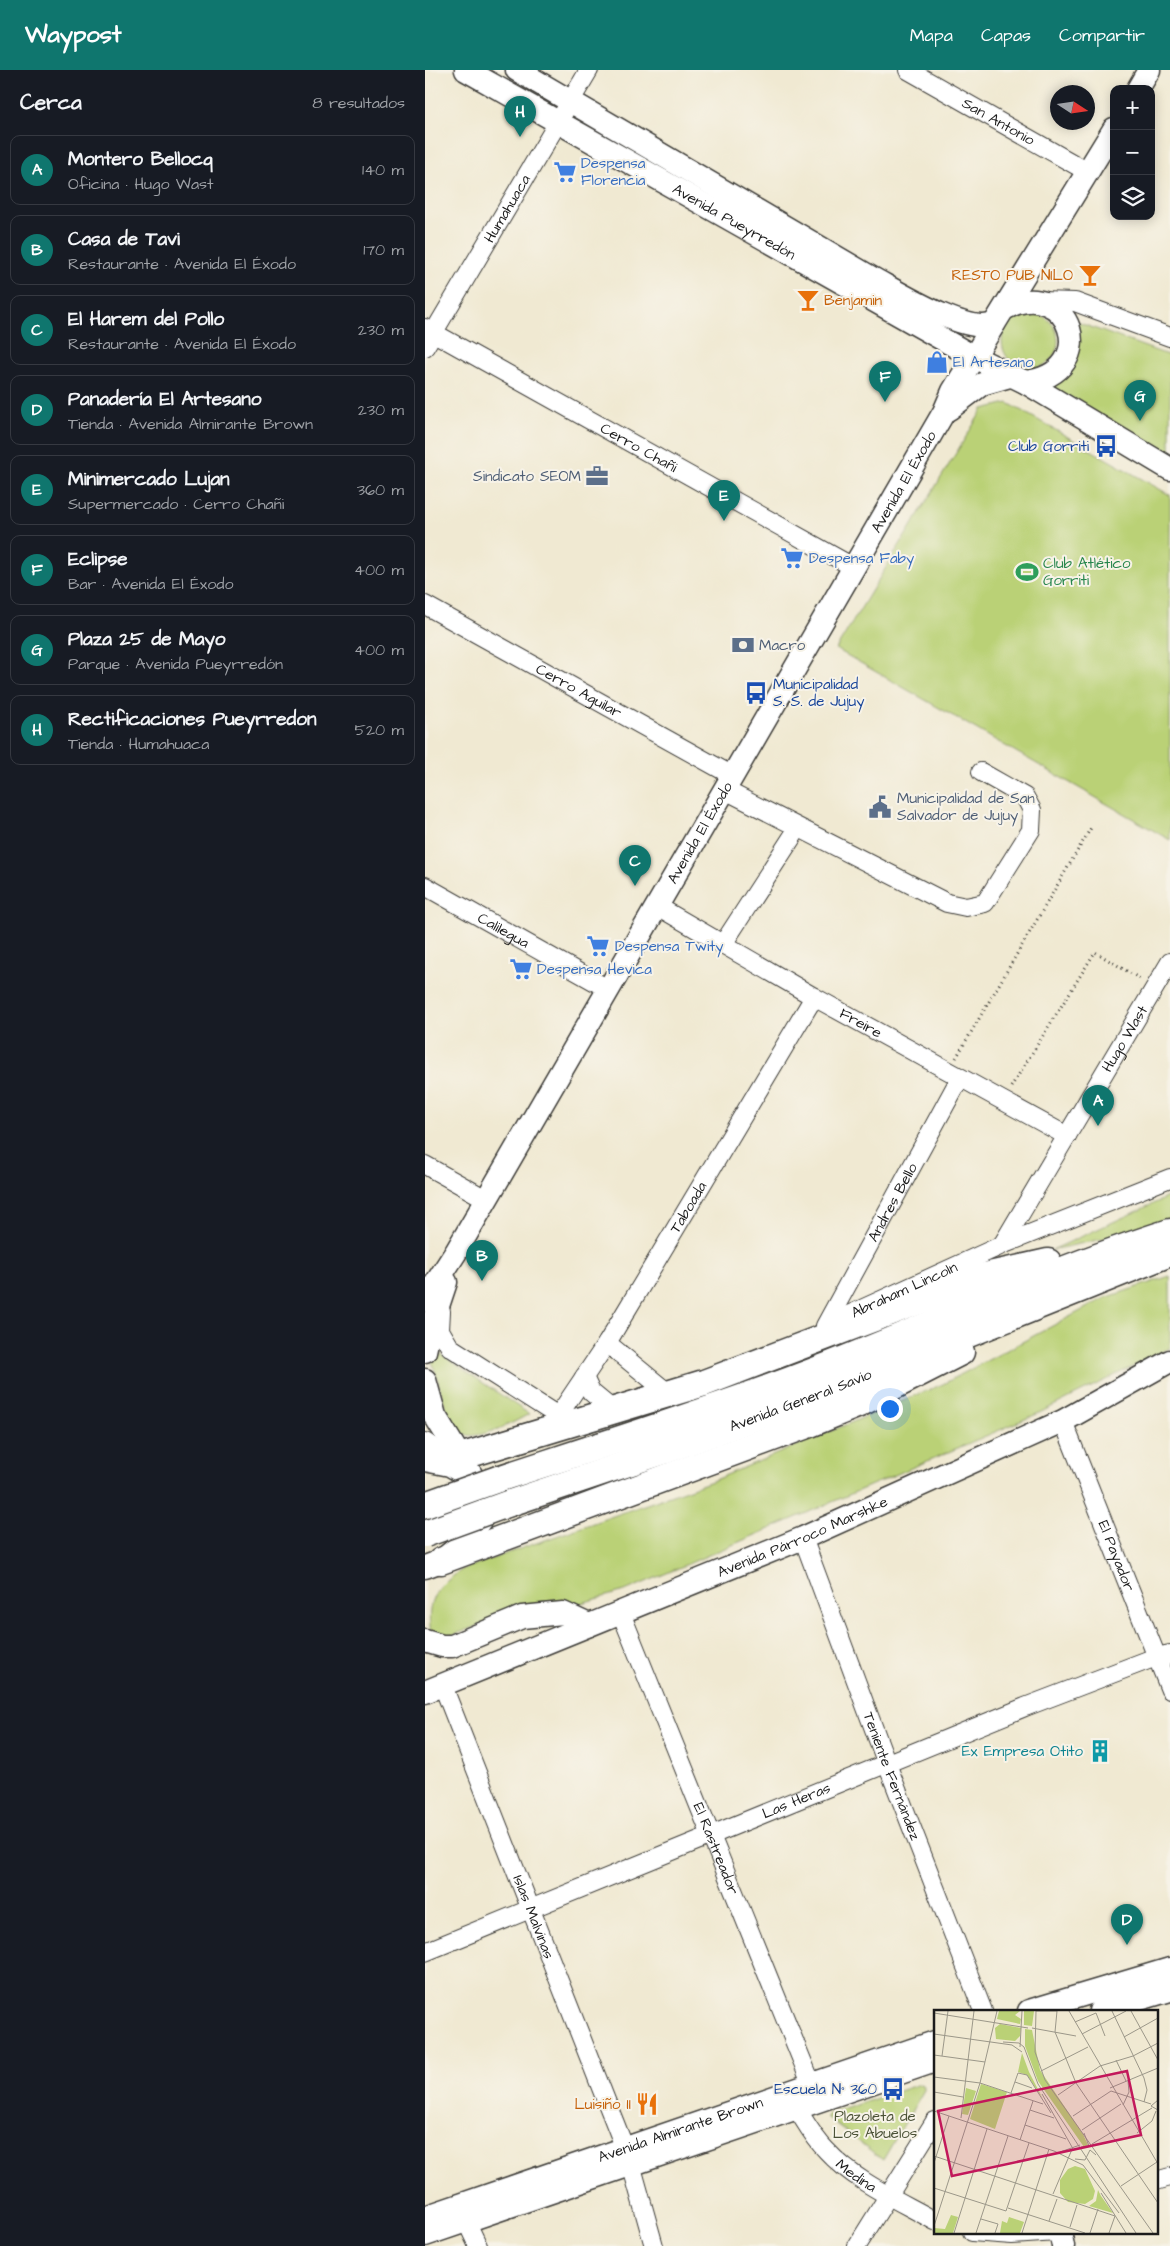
<!DOCTYPE html>
<html lang="es">
<meta charset="utf-8">
<style>
body{margin:0;font-family:"Architects Daughter",sans-serif;background:#20242c;color:#f1f3f6}
.controls{position:absolute;right:15px;top:15px;display:grid;overflow:hidden;border-radius:10px;box-shadow:0 2px 12px #0003}
.controls button{width:45px;height:45px;display:grid;place-items:center;padding:0;border:0;border-bottom:1px solid #363941;background:#171b24;color:#f1f3f6;font:25px sans-serif}
.compass{position:absolute;left:625px;top:15px;width:45px;height:45px;border-radius:50%;background:#171b24;box-shadow:0 2px 12px #0003;rotate:102deg}
.you{position:absolute;left:464px;top:1338px;width:18px;height:18px;margin:-12px;border:4px solid #fff;border-radius:50%;background:#1a73e8;box-shadow:0 0 0 8px #1a73e833}
.badge{display:grid;place-items:center;width:32px;height:32px;border-radius:50%;background:#0f766e;color:#fff;font-size:16px;font-weight:700}
.pin{position:absolute;translate:-50% -41px;filter:drop-shadow(0 1px 2px #0008)}
.pin::after{content:'';position:absolute;top:26px;width:18px;height:15px;background:inherit;clip-path:polygon(0 0,100% 0,50% 100%)}
.list{margin:0;padding:0;list-style:none}
h2{display:flex;justify-content:space-between;align-items:center;height:65px;margin:0;padding:0 20px;font-size:21px}
h2 small{font-size:16px;font-weight:400;color:#9ea1a6}
.list li{display:grid;grid-template-columns:32px 1fr auto;gap:15px;align-items:center;box-sizing:border-box;height:70px;margin:0 10px 10px;padding:0 10px;border:1px solid #363941;border-radius:10px}
.list b{display:block;font-size:19px;white-space:nowrap}
.list p{margin:0;font-size:16px;white-space:nowrap;color:#9ea1a6}
.list em{font-size:16px;font-style:normal;color:#9ea1a6}
.icon{flex:none;width:28px;height:28px;fill:none;stroke:currentColor;stroke-width:2;stroke-linecap:round;stroke-linejoin:round}
.map{position:relative;flex:none;width:745px;height:2176px;overflow:hidden}
header{display:flex;align-items:center;gap:30px;box-sizing:border-box;height:70px;padding:0 25px;background:#0f766e;color:#fff}
header strong{font-size:24px}
nav{display:flex;gap:28px;margin-inline-start:auto;font-size:18px}
main{display:flex}
aside{flex:1;background:#171b24}
.map>svg:first-child{display:block}
.green{fill:#bad176;stroke:#6b7649}
.lines{fill:none;stroke-linecap:round;stroke-linejoin:round}
.minor-casing{stroke:#3c3b37;stroke-width:20}
.major-casing{stroke:#3c3b37;stroke-width:25}
.highway-casing{stroke:#3c3b37;stroke-width:29}
.path{stroke:#3c3b37;stroke-width:3;stroke-dasharray:1 4;stroke-linecap:butt}
.minor{stroke:#fff;stroke-width:18}
.major{stroke:#fff;stroke-width:22}
.highway{stroke:#fff;stroke-width:26}
.highway-bridge-casing{stroke:#3c3b37;stroke-width:29;stroke-linecap:butt}
.highway-bridge{stroke:#fff;stroke-width:26}
.labels{text-anchor:middle;dominant-baseline:central;stroke-width:4;stroke-linejoin:round;paint-order:stroke}
.street-label{font-size:15px;fill:#1c1c1c;stroke:#f7f3e8}
.shop-label{font-size:15px;fill:#366cbe;stroke:#f7f3e8;text-anchor:start}
.food-label{font-size:15px;fill:#c56008;stroke:#f7f3e8;text-anchor:end}
.transit-label{font-size:15px;fill:#164399;stroke:#f7f3e8;text-anchor:end}
.service-label{font-size:15px;fill:#4e5e75;stroke:#f7f3e8;text-anchor:start}
.leisure-label{font-size:15px;fill:#27864d;stroke:#f7f3e8;text-anchor:start}
.culture-label{font-size:15px;fill:#0d838f;stroke:#f7f3e8;text-anchor:end}
.park-label{font-size:15px;fill:#4b5237;stroke:#f7f3e8}
.inset-road{fill:none;stroke:#9b9789;stroke-width:1}
.view{fill:#c2185b;fill-opacity:0.15;stroke:#c2185b;stroke-width:2.5}
.inset-edge{fill:none;stroke:#1c1c1c;stroke-width:2.5}
</style>
<header>
<strong>Waypost</strong>
<nav><a>Mapa</a><a>Capas</a><a>Compartir</a></nav>
</header>
<main>
<aside>
<h2>Cerca<small>8 resultados</small></h2>
<ul class="list">
<li><span class="badge">A</span><div><b>Montero Bellocq</b><p>Oficina · Hugo Wast</p></div><em>140 m</em></li>
<li><span class="badge">B</span><div><b>Casa de Tavi</b><p>Restaurante · Avenida El Éxodo</p></div><em>170 m</em></li>
<li><span class="badge">C</span><div><b>El Harem del Pollo</b><p>Restaurante · Avenida El Éxodo</p></div><em>230 m</em></li>
<li><span class="badge">D</span><div><b>Panadería El Artesano</b><p>Tienda · Avenida Almirante Brown</p></div><em>230 m</em></li>
<li><span class="badge">E</span><div><b>Minimercado Lujan</b><p>Supermercado · Cerro Chañi</p></div><em>360 m</em></li>
<li><span class="badge">F</span><div><b>Eclipse</b><p>Bar · Avenida El Éxodo</p></div><em>400 m</em></li>
<li><span class="badge">G</span><div><b>Plaza 25 de Mayo</b><p>Parque · Avenida Pueyrredón</p></div><em>400 m</em></li>
<li><span class="badge">H</span><div><b>Rectificaciones Pueyrredon</b><p>Tienda · Humahuaca</p></div><em>520 m</em></li>
</ul>
</aside>
<div class="map">
<svg width="745" height="2176" viewBox="0 0 745 2176">
<rect width="100%" height="100%" fill="#f7f3e8"/>
<filter id="ink" filterUnits="userSpaceOnUse"><feTurbulence type="fractalNoise" baseFrequency=".02" numOctaves="2"/><feDisplacementMap in="SourceGraphic" scale="10" xChannelSelector="R" yChannelSelector="G"/><feConvolveMatrix kernelMatrix="1 2 1 2 8 2 1 2 1" color-interpolation-filters="sRGB"/></filter>
<filter id="wash" filterUnits="userSpaceOnUse"><feTurbulence type="fractalNoise" baseFrequency=".0096" numOctaves="4" result="noise"/><feDisplacementMap in="SourceGraphic" scale="20" xChannelSelector="R" yChannelSelector="G"/><feGaussianBlur stdDeviation="1.12" result="paint"/><feColorMatrix in="noise" values="0 0 0 0 0 0 0 0 0 0 0 0 0 0 0 0 0 1.4 0 .05"/><feComposite in="paint" operator="in"/></filter>
<g filter="url(#wash)">
<rect width="100%" height="100%" fill="#f0e9d2"/>
<g class="green">
<circle cx="605" cy="271" r="28"/>
<path d="M652,252L745,286V384L624,317C657,298 650,286 652,252Z"/>
<polygon points="583,333 745,425 745,770 411,579 558,339"/>
<polygon points="745,1126 745,1154 627,1180"/>
<path d="M745,1206V1278L612,1344L200,1521L149,1535L118,1532L23,1567L6,1564C0,1528 12,1517 38,1499L287,1411L518,1314L680,1228Z"/>
<path d="M14,1283L104,1344C88,1353 54,1371 35,1364L24,1349L7,1291L10,1284Z"/>
<polygon points="495,2014 499,2016 499,2020 458,2090 402,2047 404,2044"/>
</g>
</g>
<g filter="url(#ink)">
<g class="lines">
<defs>
<g id="minor">
<path id="s1" d="M483,0L663,102"/>
<polyline points="616,231 650,232 745,267"/>
<path id="s2" d="M0,258L428,497"/>
<path id="s3" d="M0,277L164,0"/>
<path id="s4" d="M0,535L308,706"/>
<polyline points="300,720 522,833 541,837 560,833 606,760 607,740 600,727 556,702"/>
<path id="s5" d="M0,816L183,919"/>
<path id="s6" d="M232,836L389,927L642,1066"/>
<polyline points="298,874 373,758"/>
<polyline points="0,1095 61,1129"/>
<path id="s7" d="M577,1175L745,892"/>
<polyline points="16,1241 15,1260 25,1277 133,1346 142,1354"/>
<path id="s8" d="M419,1247L577,1175L745,1108"/>
<path id="s9" d="M400,1256L535,1008"/>
<polyline points="182,1273 237,1318"/>
<polyline points="159,1307 166,1322 189,1341"/>
<path id="s10" d="M133,1346L182,1273L389,927"/>
<path id="s11" d="M638,1351L745,1620"/>
<polyline points="0,1372 32,1394"/>
<path id="s12" d="M378,1468L462,1694L558,1941"/>
<path id="s13" d="M196,1543L391,2025"/>
<path id="s14" d="M18,1616L206,2094L229,2176"/>
<path id="s15" d="M0,1882L600,1637L731,1587L745,1584"/>
<path id="s16" d="M372,2039C381,2053 389,2068 401,2080C430,2112 473,2130 510,2151"/>
<polyline points="731,2111 745,2107"/>
<polyline points="36,2140 53,2176"/>
<polyline points="547,2162 587,2165 632,2162"/>
<polyline points="432,2176 510,2051"/>
</g>
<g id="major">
<path id="s17" d="M41,0L549,287L600,312L745,399"/>
<path d="M92,0L447,208C473,222 541,265 569,254"/>
<polyline points="713,19 724,0"/>
<path d="M579,239C644,202 680,303 600,312"/>
<polyline points="524,339 557,314 585,306"/>
<path id="s18" d="M0,1230L31,1182L519,342L528,321L689,59"/>
<polyline points="0,1281 4,1263 21,1212"/>
<polyline points="0,1310 10,1346 52,1414 58,1436 57,1448 38,1473 16,1491 0,1497"/>
<polyline points="0,1390 25,1395 47,1408"/>
<polyline points="0,1571 17,1576 27,1576 97,1547 138,1543 164,1555"/>
<path id="s19" d="M0,1622L378,1468L638,1351L745,1291"/>
<polyline points="604,1941 745,1899"/>
<polyline points="675,1941 745,1920"/>
<path id="s20" d="M0,2147L510,1972"/>
<polyline points="635,2162 638,2176"/>
<polyline points="0,2165 510,1991"/>
</g>
<g id="highway">
<polyline points="35,1387 279,1313 560,1206 623,1192"/>
<path d="M73,1409C180,1374 288,1340 392,1300C510,1254 625,1200 745,1162"/>
<path id="s21" d="M85,1433L239,1381L399,1322L745,1183"/>
<polyline points="16,1491 385,1354 434,1334 536,1282"/>
</g>
</defs>
<use href="#minor" class="minor-casing"/>
<use href="#major" class="major-casing"/>
<use href="#highway" class="highway-casing"/>
<g class="path">
<polyline points="531,988 667,756"/>
<polyline points="586,1017 670,882 717,910"/>
</g>
<use href="#minor" class="minor"/>
<use href="#major" class="major"/>
<use href="#highway" class="highway"/>
<defs>
<g id="highway-bridge">
<polyline points="0,1435 73,1409"/>
<polyline points="0,1464 85,1433"/>
</g>
</defs>
<use href="#highway-bridge" class="highway-bridge-casing"/>
<use href="#highway-bridge" class="highway-bridge"/>
</g>
</g>
<defs>
<symbol id="supermarket-bare" viewBox="-9 -9 18 18"><path d="M-6-5.5h2.5l.6 2H6L4.5 2H-2.5L-4.4-4H-6ZM-1.5 3.2a1.3 1.3 0 1 0 .1 0ZM3 3.2a1.3 1.3 0 1 0 .1 0Z" fill="#3f7fe0" stroke="#f7f3e8" stroke-width="2.5" paint-order="stroke"/></symbol>
<symbol id="bar-bare" viewBox="-9 -9 18 18"><path d="M-6-5H6L.8 .8V4.5H3.5V6h-7V4.5H-.8V.8Z" fill="#e8710a" stroke="#f7f3e8" stroke-width="2.5" paint-order="stroke"/></symbol>
<symbol id="shop-bare" viewBox="-9 -9 18 18"><path d="M-5-2.5h2.3a2.7 3.5 0 0 1 5.4 0H5L5.5 6h-11ZM-1.5-2.5h3a1.5 2.3 0 0 0-3 0Z" fill="#3f7fe0" stroke="#f7f3e8" stroke-width="2.5" paint-order="stroke"/></symbol>
<symbol id="bus-bare" viewBox="-9 -9 18 18"><path d="M-5-6H5V4H4V6H2V4H-2V6H-4V4H-5ZM-3.5-4V0h7V-4ZM-3.5 1.2v1.5H-2V1.2ZM2 1.2v1.5H3.5V1.2Z" fill="#1a4fb4" stroke="#f7f3e8" stroke-width="2.5" paint-order="stroke"/></symbol>
<symbol id="office-bare" viewBox="-9 -9 18 18"><path d="M-6-3h4V-5.5h4V-3h4V5H-6ZM-1-4.5V-3h2v-1.5ZM-6 0V1H6V0Z" fill="#5c6f8a" stroke="#f7f3e8" stroke-width="2.5" paint-order="stroke"/></symbol>
<symbol id="stadium-bare" viewBox="-9 -9 18 18"><path d="M0-5a6.5 5 0 1 0 0 10a6.5 5 0 1 0 0-10ZM-3.5-1.8h7v3.6h-7Z" fill="#2e9e5b" stroke="#f7f3e8" stroke-width="2.5" paint-order="stroke"/></symbol>
<symbol id="bank-bare" viewBox="-9 -9 18 18"><path d="M-6-4H6V4H-6ZM0-2.3a2.3 2.3 0 1 0 0 4.6a2.3 2.3 0 1 0 0-4.6Z" fill="#5c6f8a" stroke="#f7f3e8" stroke-width="2.5" paint-order="stroke"/></symbol>
<symbol id="civic-bare" viewBox="-9 -9 18 18"><path d="M-.6-6.5H3V-4.5H.6V-3L4-1V1h2V6H-6V1h2V-1L-.6-3ZM-1.2 2.5V6h2.4V2.5Z" fill="#5c6f8a" stroke="#f7f3e8" stroke-width="2.5" paint-order="stroke"/></symbol>
<symbol id="building-bare" viewBox="-9 -9 18 18"><path d="M-4-6H4V6H1V3H-1V6H-4ZM-2.5-4.3h1.7v1.8h-1.7ZM.8-4.3h1.7v1.8H.8ZM-2.5-1h1.7V.8h-1.7ZM.8-1h1.7V.8H.8Z" fill="#0f9aa8" stroke="#f7f3e8" stroke-width="2.5" paint-order="stroke"/></symbol>
<symbol id="restaurant-bare" viewBox="-9 -9 18 18"><path d="M-5-6h1v4h1v-4h1v4h1v-4h1v5L-1.5 .5V6h-2V.5L-5-1ZM5-6V6H3V1.5H1.5Q1.5-4 5-6Z" fill="#e8710a" stroke="#f7f3e8" stroke-width="2.5" paint-order="stroke"/></symbol>
</defs>
<g fill-rule="evenodd">
<use href="#supermarket-bare" x="124" y="86" width="32" height="32"/>
<use href="#bar-bare" x="649" y="189" width="32" height="32"/>
<use href="#bar-bare" x="367" y="214" width="32" height="32"/>
<use href="#shop-bare" x="496" y="276" width="32" height="32"/>
<use href="#bus-bare" x="665" y="360" width="32" height="32"/>
<use href="#office-bare" x="156" y="390" width="32" height="32"/>
<use href="#supermarket-bare" x="351" y="472" width="32" height="32"/>
<use href="#stadium-bare" x="586" y="486" width="32" height="32"/>
<use href="#bank-bare" x="302" y="559" width="32" height="32"/>
<use href="#bus-bare" x="315" y="607" width="32" height="32"/>
<use href="#civic-bare" x="439" y="721" width="32" height="32"/>
<use href="#supermarket-bare" x="157" y="860" width="32" height="32"/>
<use href="#supermarket-bare" x="80" y="883" width="32" height="32"/>
<use href="#building-bare" x="659" y="1665" width="32" height="32"/>
<use href="#bus-bare" x="452" y="2003" width="32" height="32"/>
<use href="#restaurant-bare" x="206" y="2018" width="32" height="32"/>
</g>
<g class="labels">
<g class="street-label">
<text stroke="none"><textPath href="#s1" startOffset="104">San Antonio</textPath></text>
<text stroke="none"><textPath href="#s3" startOffset="161">Humahuaca</textPath></text>
<text stroke="none"><textPath href="#s17" startOffset="308">Avenida Pueyrredón</textPath></text>
<text stroke="none"><textPath href="#s2" startOffset="245">Cerro Chañi</textPath></text>
<text stroke="none"><textPath href="#s18" startOffset="948">Avenida El Éxodo</textPath></text>
<text stroke="none"><textPath href="#s4" startOffset="176">Cerro Aguilar</textPath></text>
<text stroke="none"><textPath href="#s18" startOffset="542">Avenida El Éxodo</textPath></text>
<text stroke="none"><textPath href="#s5" startOffset="90">Calilegua</textPath></text>
<text stroke="none"><textPath href="#s6" startOffset="235">Freire</textPath></text>
<text stroke="none"><textPath href="#s7" startOffset="240">Hugo Wast</textPath></text>
<text stroke="none"><textPath href="#s9" startOffset="141">Andres Bello</textPath></text>
<text stroke="none"><textPath href="#s10" startOffset="246">Taboada</textPath></text>
<text stroke="none"><textPath href="#s8" startOffset="66">Abraham Lincoln</textPath></text>
<text stroke="none"><textPath href="#s21" startOffset="308">Avenida General Savio</textPath></text>
<text stroke="none"><textPath href="#s19" startOffset="408">Avenida Párroco Marshke</textPath></text>
<text stroke="none"><textPath href="#s11" startOffset="145">El Payador</textPath></text>
<text stroke="none"><textPath href="#s12" startOffset="254">Teniente Fernández</textPath></text>
<text stroke="none"><textPath href="#s15" startOffset="401">Las Heras</textPath></text>
<text stroke="none"><textPath href="#s13" startOffset="254">El Rastreador</textPath></text>
<text stroke="none"><textPath href="#s14" startOffset="248">Islas Malvinas</textPath></text>
<text stroke="none"><textPath href="#s20" startOffset="270">Avenida Almirante Brown</textPath></text>
<text stroke="none"><textPath href="#s16" startOffset="90">Medina</textPath></text>
</g>
<g class="shop-label">
<text x="156" y="93">Despensa<tspan x="156" dy="17">Florencia</tspan></text>
<text x="528" y="292">El Artesano</text>
<text x="384" y="488">Despensa Faby</text>
<text x="190" y="876">Despensa Twity</text>
<text x="112" y="899">Despensa Hevica</text>
</g>
<g class="food-label">
<text x="648" y="205">RESTO PUB NILO</text>
<text x="399" y="230" text-anchor="start">Benjamin</text>
<text x="206" y="2034">Luisiño II</text>
</g>
<g class="transit-label">
<text x="664" y="376">Club Gorriti</text>
<text x="348" y="614" text-anchor="start">Municipalidad<tspan x="348" dy="17">S. S. de Jujuy</tspan></text>
<text x="452" y="2019">Escuela N° 360</text>
</g>
<g class="service-label">
<text x="156" y="406" text-anchor="end">Sindicato SEOM</text>
<text x="334" y="575">Macro</text>
<text x="472" y="728">Municipalidad de San<tspan x="472" dy="17">Salvador de Jujuy</tspan></text>
</g>
<g class="leisure-label">
<text x="618" y="493">Club Atlético<tspan x="618" dy="17">Gorriti</tspan></text>
</g>
<g class="culture-label">
<text x="658" y="1681">Ex Empresa Otito</text>
</g>
<g class="park-label">
<text x="450" y="2046">Plazoleta de<tspan x="450" dy="17">Los Abuelos</tspan></text>
</g>
</g>
<g transform="translate(509 1940)">
<rect width="224" height="224" fill="#f0e9d2"/>
<path d="M65,1H86L81,5L87,9L86,14L63,9ZM90,1H100L98,16L90,15ZM66,14L87,18L86,26L81,31L62,29L61,18ZM91,19L98,20L106,60L149,124L154,135L150,137L104,71L91,36ZM88,43L95,62L109,89L93,65L84,62ZM47,74L73,82L61,119L36,109ZM32,78L42,81L34,105L28,104ZM141,156L151,159L161,181L159,189L151,194L134,192L126,183V170L134,159ZM164,180L167,186L179,203L155,196L162,191ZM17,205L24,207L19,223H0V218L11,219ZM75,207L90,212L86,223H66L68,211L73,213Z" fill="#bad176"/>
<path class="inset-road" d="M102,1H123L121,22L142,73L224,193M102,1L101,42L111,70L219,223M135,1L224,154M178,1L210,68L213,80L210,92M197,1L224,50M0,3L94,18M141,12L162,3L171,26M98,18L142,26M0,24L78,35L88,42M148,24L192,1M190,27L224,8M69,32L85,33L90,37M86,37L88,1M90,37L104,74L202,223M0,45L51,52M8,46L14,1M182,50L192,71M107,61L154,37M0,67L46,73L109,94M81,72L98,78M176,78L224,58M0,82L29,87M77,83L84,63L93,65L117,103M108,84L138,137M124,85L166,56L199,46L224,33M224,90L217,96L224,100M189,95L195,82L194,71M96,100L120,108M0,101L120,141L149,155M139,106L177,81L217,94M27,108L40,1M91,115L132,129M148,120L187,94M203,123L218,111L222,101M86,130L99,91M158,134L218,98M147,137L155,136L150,123M126,142L146,135M0,146L181,206M141,149L151,150L156,140L162,145M0,153L15,106M149,155L185,203M187,176L223,152M0,178L72,201L95,133M167,183L192,223M119,184L139,137M74,198L151,223M47,209L64,214L61,223M115,211L123,189M0,216L46,73L63,1M136,217L143,195M20,223L53,119M42,223L74,126M88,223L115,139M156,223L164,199M175,223L181,206"/>
<path class="view" d="M193,61L207,125L18,166L4,101Z"/>
<rect width="224" height="224" class="inset-edge"/>
</g>
</svg>
<div class="controls">
<button>+</button>
<button>−</button>
<button><svg class="icon" aria-label="layers" viewBox="0 0 24 24"><path d="M12 4l9 5-9 5-9-5zM3 14l9 5 9-5"/></svg></button>
</div>
<svg class="compass" viewBox="-18 -18 36 36"><path d="M0-13l5 13h-10z" fill="#e53935"/><path d="M0 13l5-13h-10z" fill="#9ea1a6"/></svg>
<div class="you"></div>
<div class="pin badge" style="left:673px;top:1056px">A</div>
<div class="pin badge" style="left:57px;top:1211px">B</div>
<div class="pin badge" style="left:210px;top:816px">C</div>
<div class="pin badge" style="left:702px;top:1875px">D</div>
<div class="pin badge" style="left:299px;top:451px">E</div>
<div class="pin badge" style="left:460px;top:332px">F</div>
<div class="pin badge" style="left:715px;top:351px">G</div>
<div class="pin badge" style="left:95px;top:67px">H</div>
</div>
</main>
